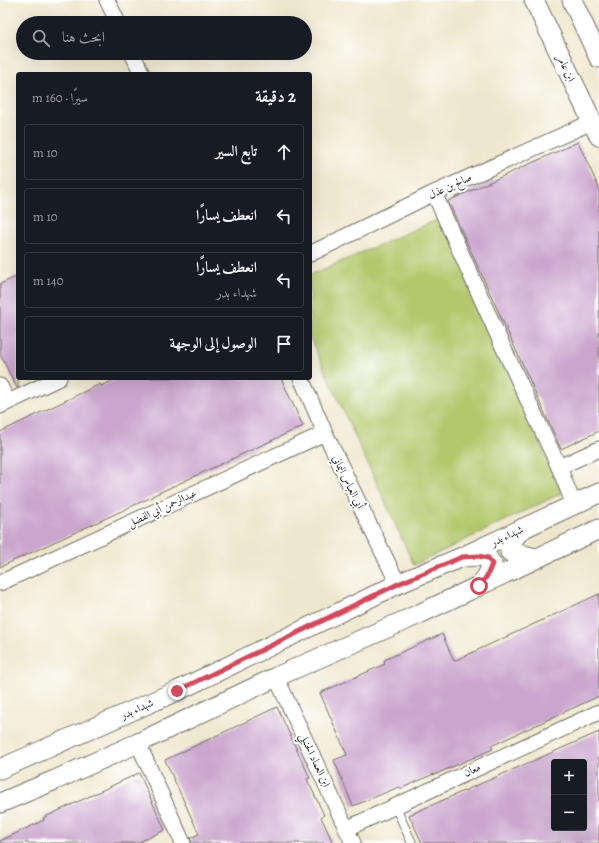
<!DOCTYPE html>
<html lang="ar">
<meta charset="utf-8">
<style>
body{margin:0;font-family:Alegreya,Amiri,serif;background:#20242c;color:#f1f3f6;direction:rtl}
.controls{position:absolute;right:12px;bottom:12px;display:grid;overflow:hidden;border-radius:4px;box-shadow:0 4px 16px #0002}
.controls button{width:36px;height:36px;display:grid;place-items:center;padding:0;border:0;border-bottom:1px solid #363941;background:#171b24;color:#f1f3f6;font:20px sans-serif}
.stop{position:absolute;width:12px;height:12px;margin:-9px;border:3px solid #d1495b;border-radius:50%;background:#fff}
.stop.end{background:#d1495b;border-color:#fff;box-shadow:0 1px 4px #0008}
.list{margin:0;padding:0;list-style:none}
h2{display:flex;justify-content:space-between;align-items:center;height:52px;margin:0;padding:0 16px;font-size:17px}
h2 small{font-size:13px;font-weight:400;color:#9ea1a6}
.list li{display:grid;grid-template-columns:26px 1fr auto;gap:12px;align-items:center;box-sizing:border-box;height:56px;margin:0 8px 8px;padding:0 8px;border:1px solid #363941;border-radius:4px}
.list b{display:block;font-size:15px;white-space:nowrap}
.list p{margin:0;font-size:13px;white-space:nowrap;color:#9ea1a6}
.list em{font-size:13px;font-style:normal;color:#9ea1a6}
.icon{flex:none;width:22px;height:22px;fill:none;stroke:currentColor;stroke-width:2;stroke-linecap:round;stroke-linejoin:round}
.map{position:relative;flex:none;width:599px;height:843px;overflow:hidden;direction:ltr}
.search{position:absolute;background:#171b24;box-shadow:0 4px 16px #0002;left:16px;top:16px;width:296px;height:44px;display:flex;align-items:center;gap:10px;box-sizing:border-box;padding:0 14px;border-radius:22px;color:#9ea1a6;font-size:15px}
.panel{position:absolute;background:#171b24;box-shadow:0 4px 16px #0002;left:16px;top:72px;width:296px;height:308px;border-radius:4px;direction:rtl}
.map>svg:first-child{display:block}
.green{fill:#b2c86c;stroke:#6e7a4c}
.building{fill:#caa6ce;fill-rule:evenodd}
.lines{fill:none;stroke-linecap:round;stroke-linejoin:round}
.service-casing{stroke:#706d64;stroke-width:10}
.minor-casing{stroke:#706d64;stroke-width:17}
.tertiary-casing{stroke:#706d64;stroke-width:21}
.service{stroke:#fff;stroke-width:8}
.minor{stroke:#fff;stroke-width:15}
.tertiary{stroke:#fff;stroke-width:19}
.route{stroke:#d1495b;stroke-width:5}
.labels{text-anchor:middle;dominant-baseline:central;stroke-width:4;stroke-linejoin:round;paint-order:stroke}
.street-label{font-size:11px;fill:#2b2b2b;stroke:#fff}
</style>
<div class="map">
<svg width="599" height="843" viewBox="0 0 599 843">
<rect width="100%" height="100%" fill="#fff"/>
<filter id="ink" filterUnits="userSpaceOnUse"><feTurbulence type="fractalNoise" baseFrequency=".025" numOctaves="2"/><feDisplacementMap in="SourceGraphic" scale="8" xChannelSelector="R" yChannelSelector="G"/><feConvolveMatrix kernelMatrix="1 2 1 2 8 2 1 2 1" color-interpolation-filters="sRGB"/></filter>
<filter id="wash" filterUnits="userSpaceOnUse"><feTurbulence type="fractalNoise" baseFrequency=".012" numOctaves="4" result="noise"/><feDisplacementMap in="SourceGraphic" scale="16" xChannelSelector="R" yChannelSelector="G"/><feGaussianBlur stdDeviation="0.9" result="paint"/><feColorMatrix in="noise" values="0 0 0 0 0 0 0 0 0 0 0 0 0 0 0 0 0 1.4 0 .05"/><feComposite in="paint" operator="in"/></filter>
<g filter="url(#wash)">
<rect width="100%" height="100%" fill="#efe7cd"/>
<polygon class="green" points="443,217 562,493 414,565 310,338 310,275"/>
<g id="blocks">
<g class="building">
<polygon points="578,142 599,188 599,431 561,449 448,201"/>
<polygon points="18,276 18,388 17,388 0,354 0,284"/>
<polygon points="118,378 281,378 303,426 152,496 152,497 0,567 0,432 100,384 101,386"/>
<polygon points="599,594 599,696 491,746 493,749 434,775 434,774 400,789 399,787 353,806 334,760 347,755 320,693 385,664 384,660 442,634 454,661"/>
<polygon points="277,707 310,778 307,779 324,815 321,817 333,843 192,843 190,838 199,834 165,760"/>
<path d="M599,732V843H422L409,815ZM554,762H584V828H554Z"/>
<polygon points="139,773 165,830 137,843 0,843 0,841 44,820 43,818"/>
</g>
</g>
</g>
<g filter="url(#ink)">
<use href="#blocks" fill-opacity="0" stroke="#706d64" stroke-width="1"/>
<g class="lines">
<defs>
<polyline id="service" points="395,806 412,843"/>
<g id="minor">
<polyline points="107,0 118,23"/>
<polyline points="132,53 142,74"/>
<polyline points="434,193 504,349 559,467 574,505"/>
<polyline points="310,254 434,193 592,122"/>
<polyline points="301,378 325,433 398,584"/>
<polyline points="0,386 8,402"/>
<polyline points="0,406 59,378"/>
<polyline points="559,467 599,449"/>
<polyline points="0,583 325,433"/>
<polyline points="276,677 353,843"/>
<polyline points="138,743 183,843"/>
<polyline points="346,829 599,712"/>
</g>
<g id="tertiary">
<polyline points="534,0 599,136"/>
<polyline points="572,0 599,58"/>
<path d="M523,528C515,537 511,539 510,552L536,558"/>
<polyline points="464,557 478,556 488,558 492,564 487,576 479,586"/>
<polyline points="0,769 177,691 398,584 462,557 599,493"/>
<polyline points="0,803 55,780 138,743 276,677 417,615 599,529"/>
</g>
</defs>
<use href="#service" class="service-casing"/>
<use href="#minor" class="minor-casing"/>
<use href="#tertiary" class="tertiary-casing"/>
<use href="#service" class="service"/>
<use href="#minor" class="minor"/>
<use href="#tertiary" class="tertiary"/>
</g>
</g>
<g class="lines" filter="url(#ink)">
<polyline class="route" points="177,691 398,584 462,557 478,556 488,558 492,564 487,576 479,586"/>
</g>
<g class="labels">
<g class="street-label">
<text transform="translate(566 68) rotate(65)">ابن عامر</text>
<text transform="translate(450 186) rotate(-25)">صالح بن عذل</text>
<text transform="translate(348 482) rotate(64)">أبي العباس اليماني</text>
<text transform="translate(162 508) rotate(-25)">عبدالرحمن أبي الفضل</text>
<text transform="translate(507 536) rotate(-25)">شهداء بدر</text>
<text transform="translate(137 709) rotate(-24)">شهداء بدر</text>
<text transform="translate(315 760) rotate(65)">ابن العماد الحنبلي</text>
<text transform="translate(472 770) rotate(-25)">معان</text>
</g>
</g>
</svg>
<div class="controls">
<button>+</button>
<button>−</button>
</div>
<div class="stop" style="left:479px;top:586px"></div>
<div class="stop end" style="left:177px;top:691px"></div>
<div class="search"><svg class="icon" aria-label="search" viewBox="0 0 24 24"><circle cx="10" cy="10" r="6"/><path d="M15 15l6 6"/></svg>ابحث هنا</div>
<section class="panel">
<h2>2 دقيقة<small>سيرًا · 160 m</small></h2>
<ul class="list">
<li><svg class="icon" aria-label="ahead" viewBox="0 0 24 24"><path d="M12 20V5M6 11l6-6 6 6"/></svg><div><b>تابع السير</b></div><em>10 m</em></li>
<li><svg class="icon" aria-label="left" viewBox="0 0 24 24"><path d="M17 20v-9H6M10 6l-5 5 5 5"/></svg><div><b>انعطف يسارًا</b></div><em>10 m</em></li>
<li><svg class="icon" aria-label="left" viewBox="0 0 24 24"><path d="M17 20v-9H6M10 6l-5 5 5 5"/></svg><div><b>انعطف يسارًا</b><p>شهداء بدر</p></div><em>140 m</em></li>
<li><svg class="icon" aria-label="arrive" viewBox="0 0 24 24"><path d="M6 21V4h12l-3 4 3 4H6"/></svg><div><b>الوصول إلى الوجهة</b></div></li>
</ul>
</section>
</div>
